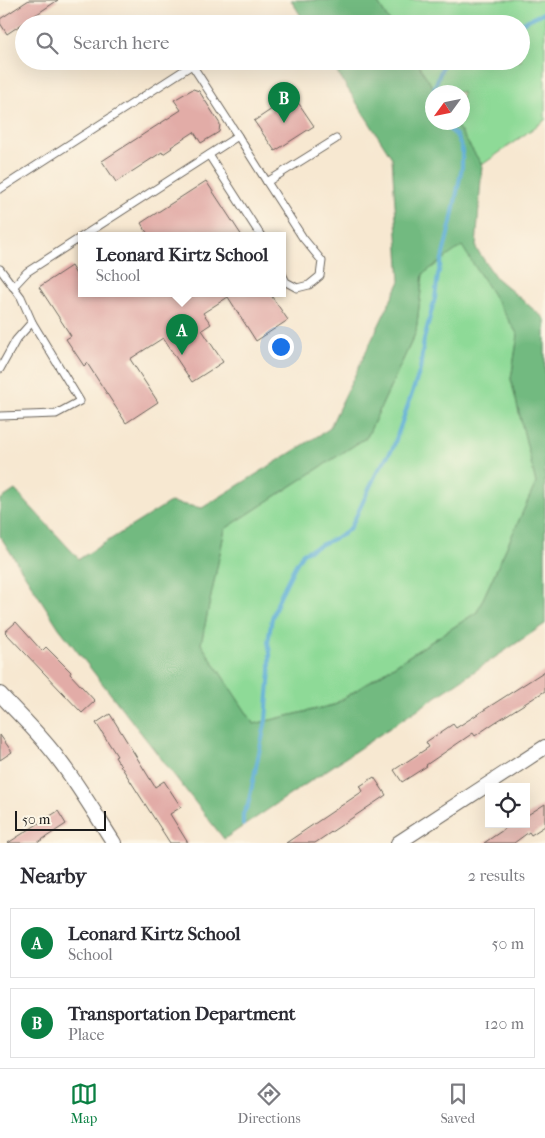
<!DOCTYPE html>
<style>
body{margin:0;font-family:"IM FELL French Canon",serif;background:#f7f7f7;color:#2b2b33}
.controls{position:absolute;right:15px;bottom:15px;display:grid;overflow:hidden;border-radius:0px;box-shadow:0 5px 20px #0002}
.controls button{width:45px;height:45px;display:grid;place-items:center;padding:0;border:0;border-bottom:1px solid #e1e1e2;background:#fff;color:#2b2b33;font:25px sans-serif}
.compass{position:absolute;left:425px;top:85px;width:45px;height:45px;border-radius:50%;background:#fff;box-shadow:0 5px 20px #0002;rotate:237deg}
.scale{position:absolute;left:15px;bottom:12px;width:91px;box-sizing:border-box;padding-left:5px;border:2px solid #1c1c1c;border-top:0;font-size:14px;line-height:18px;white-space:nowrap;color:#1c1c1c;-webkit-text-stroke:4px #fcf5e5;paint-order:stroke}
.you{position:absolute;left:280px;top:346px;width:18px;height:18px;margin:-12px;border:4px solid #fff;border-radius:50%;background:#1a73e8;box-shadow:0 0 0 8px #1a73e833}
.badge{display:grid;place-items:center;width:32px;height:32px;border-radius:50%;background:#0b8043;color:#fff;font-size:16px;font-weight:700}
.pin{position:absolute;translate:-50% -41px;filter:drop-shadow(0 1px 2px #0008)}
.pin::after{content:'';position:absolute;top:26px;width:18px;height:15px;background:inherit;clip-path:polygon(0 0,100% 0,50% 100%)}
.popup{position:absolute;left:78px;top:232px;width:208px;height:65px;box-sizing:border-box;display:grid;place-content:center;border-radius:0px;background:#fff;filter:drop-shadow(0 1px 4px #0005);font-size:16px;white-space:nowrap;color:#7c7c81}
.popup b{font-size:19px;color:#2b2b33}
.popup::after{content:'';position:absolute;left:50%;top:100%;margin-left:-10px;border:10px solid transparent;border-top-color:#fff}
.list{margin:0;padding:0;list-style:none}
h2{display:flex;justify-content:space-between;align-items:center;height:65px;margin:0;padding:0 20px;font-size:21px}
h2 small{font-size:16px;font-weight:400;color:#7c7c81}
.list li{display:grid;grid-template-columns:32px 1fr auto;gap:15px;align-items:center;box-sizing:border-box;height:70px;margin:0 10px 10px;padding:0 10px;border:1px solid #e1e1e2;border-radius:0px}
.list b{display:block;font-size:19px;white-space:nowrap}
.list p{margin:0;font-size:16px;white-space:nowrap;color:#7c7c81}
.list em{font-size:16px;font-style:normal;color:#7c7c81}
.icon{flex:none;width:28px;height:28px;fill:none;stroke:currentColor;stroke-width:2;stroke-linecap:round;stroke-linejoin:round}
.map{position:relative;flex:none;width:545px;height:843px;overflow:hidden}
.search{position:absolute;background:#fff;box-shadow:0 5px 20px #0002;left:15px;right:15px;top:15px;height:55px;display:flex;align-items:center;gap:12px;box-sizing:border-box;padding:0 18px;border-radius:28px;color:#7c7c81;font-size:19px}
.sheet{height:225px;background:#fff}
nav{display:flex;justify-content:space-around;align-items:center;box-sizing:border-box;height:70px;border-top:1px solid #e1e1e2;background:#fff;font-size:14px;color:#7c7c81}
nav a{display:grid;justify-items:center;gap:2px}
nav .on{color:#0b8043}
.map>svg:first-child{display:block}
.green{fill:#8eda97;stroke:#557b5a}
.forest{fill:#72ba80;stroke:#476b4e;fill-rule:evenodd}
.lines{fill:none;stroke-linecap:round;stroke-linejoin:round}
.stream{stroke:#5aadd6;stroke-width:4}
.building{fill:#e2aca7}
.lane-casing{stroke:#69635b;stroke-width:9}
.street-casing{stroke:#69635b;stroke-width:16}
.lane{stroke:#fff;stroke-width:7}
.street{stroke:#fff;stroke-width:14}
</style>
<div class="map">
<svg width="545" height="843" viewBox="0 0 545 843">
<rect width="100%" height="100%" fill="#fcf5e5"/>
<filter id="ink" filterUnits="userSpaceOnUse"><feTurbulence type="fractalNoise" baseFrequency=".02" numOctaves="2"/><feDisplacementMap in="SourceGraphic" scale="10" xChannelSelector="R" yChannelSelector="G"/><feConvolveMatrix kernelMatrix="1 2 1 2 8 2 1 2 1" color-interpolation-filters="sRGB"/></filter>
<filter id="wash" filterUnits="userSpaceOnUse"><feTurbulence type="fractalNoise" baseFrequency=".0096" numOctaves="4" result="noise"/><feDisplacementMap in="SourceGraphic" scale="20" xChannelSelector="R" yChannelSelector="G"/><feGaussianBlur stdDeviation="1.12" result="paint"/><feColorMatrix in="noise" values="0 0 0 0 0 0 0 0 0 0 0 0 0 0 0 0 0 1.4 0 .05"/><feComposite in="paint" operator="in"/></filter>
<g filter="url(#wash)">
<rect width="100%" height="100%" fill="#f7e8d1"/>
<g class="green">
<polygon points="376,0 545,0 545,120 482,165 455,123 462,122 462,92 436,92 416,61 521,61 521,24 391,24"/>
<polygon points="462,245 518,335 511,379 536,483 477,612 333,705 254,724 201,644 225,529 367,437 416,332 423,274"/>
</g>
<g class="forest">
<polygon points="291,0 376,0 391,24 306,24"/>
<path d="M330,61H416L436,92H432V122L455,123L482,165L476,248L496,278L545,319V624L224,839L59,628L0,536V500L15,490L79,559L170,502L202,508L329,429L400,281L392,158ZM462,246L518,335L511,379L536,483L477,612L334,705L254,724L201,644L225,529L367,437L416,332L423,274Z"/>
</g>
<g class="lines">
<g class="stream">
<polyline points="520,24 545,12"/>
<path d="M432,116C426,99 432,96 437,81C440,74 442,68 444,61"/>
<polyline points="243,825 243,814 248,805 266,720 270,671 270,653 268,642 272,618 280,596 295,566 303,553 342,535 351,527 377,472 393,448 420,370 424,339 435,298 438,275 451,222 462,167 462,148 456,135 440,122"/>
</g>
</g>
<g id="blocks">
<g class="building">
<polygon points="29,0 58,0 7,34 0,23 0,19"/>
<polygon points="193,89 199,91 220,124 219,132 201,143 194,132 171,147 172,148 163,154 162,152 116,182 102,161 181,110 174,100"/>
<polygon points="293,95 314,126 275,151 254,121"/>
<polygon points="206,181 242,236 149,236 141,223"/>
<polygon points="71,266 82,284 82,294 270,294 288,320 256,341 228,297 203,313 211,324 202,330 223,362 192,382 163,338 130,359 158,402 126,423 87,363 84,366 66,339 71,336 39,287"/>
<polygon points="16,622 42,651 46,647 71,672 70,674 95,701 82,713 5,632"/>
<polygon points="545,671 545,691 494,723 475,736 473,733 426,765 427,766 402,782 394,770 429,747 426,742 453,724 456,728"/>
<polygon points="110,714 155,787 164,781 181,807 170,814 188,843 170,843 115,757 117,756 96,723"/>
<polygon points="0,735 12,752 0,760"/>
<polygon points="374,777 386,795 315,843 286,843 363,791 360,786"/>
<polygon points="545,804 545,826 531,835 529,832 514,843 484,843 512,824 526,824 526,816"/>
<polygon points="58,811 66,824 37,843 8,843"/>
</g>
</g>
</g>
<g filter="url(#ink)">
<use href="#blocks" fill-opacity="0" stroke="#69635b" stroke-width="1"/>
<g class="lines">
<defs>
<g id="lane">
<polyline points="209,155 261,236"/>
<polyline points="267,182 303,238 322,261 320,276 309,285 297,288 286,282 282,274"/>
<polyline points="0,189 192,65 238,136"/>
<polyline points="0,269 21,297 32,322 80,401 56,414 0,416"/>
<polyline points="13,287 27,272 238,136 267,182 336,139"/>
<polyline points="0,369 16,340 32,322"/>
</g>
<g id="street">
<path d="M0,694C20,716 42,736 59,760C79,786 96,815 114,843"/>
<polyline points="398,843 545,747"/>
</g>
</defs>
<use href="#lane" class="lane-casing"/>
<use href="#street" class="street-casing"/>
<use href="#lane" class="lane"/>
<use href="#street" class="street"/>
</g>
</g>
</svg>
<div class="controls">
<button><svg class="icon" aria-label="locate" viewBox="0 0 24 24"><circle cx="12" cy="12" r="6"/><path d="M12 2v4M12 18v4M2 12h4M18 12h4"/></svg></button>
</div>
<svg class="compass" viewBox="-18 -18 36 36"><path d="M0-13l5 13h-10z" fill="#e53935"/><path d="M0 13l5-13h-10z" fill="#7c7c81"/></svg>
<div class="scale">50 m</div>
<div class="you"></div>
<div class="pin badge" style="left:182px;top:355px">A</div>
<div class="popup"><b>Leonard Kirtz School</b>School</div>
<div class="pin badge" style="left:284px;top:123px">B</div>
<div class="search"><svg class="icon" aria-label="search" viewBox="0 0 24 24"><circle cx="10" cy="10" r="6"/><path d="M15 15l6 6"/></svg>Search here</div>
</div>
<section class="sheet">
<h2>Nearby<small>2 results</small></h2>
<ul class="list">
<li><span class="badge">A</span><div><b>Leonard Kirtz School</b><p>School</p></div><em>50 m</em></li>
<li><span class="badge">B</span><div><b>Transportation Department</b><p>Place</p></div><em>120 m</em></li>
</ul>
</section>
<nav>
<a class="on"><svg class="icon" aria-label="map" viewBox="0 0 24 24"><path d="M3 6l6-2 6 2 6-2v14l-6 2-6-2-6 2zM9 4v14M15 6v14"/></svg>Map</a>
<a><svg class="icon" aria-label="directions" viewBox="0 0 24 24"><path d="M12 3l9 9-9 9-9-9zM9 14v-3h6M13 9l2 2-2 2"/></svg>Directions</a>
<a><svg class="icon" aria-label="saved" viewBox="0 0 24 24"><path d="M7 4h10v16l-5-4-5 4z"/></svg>Saved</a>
</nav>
